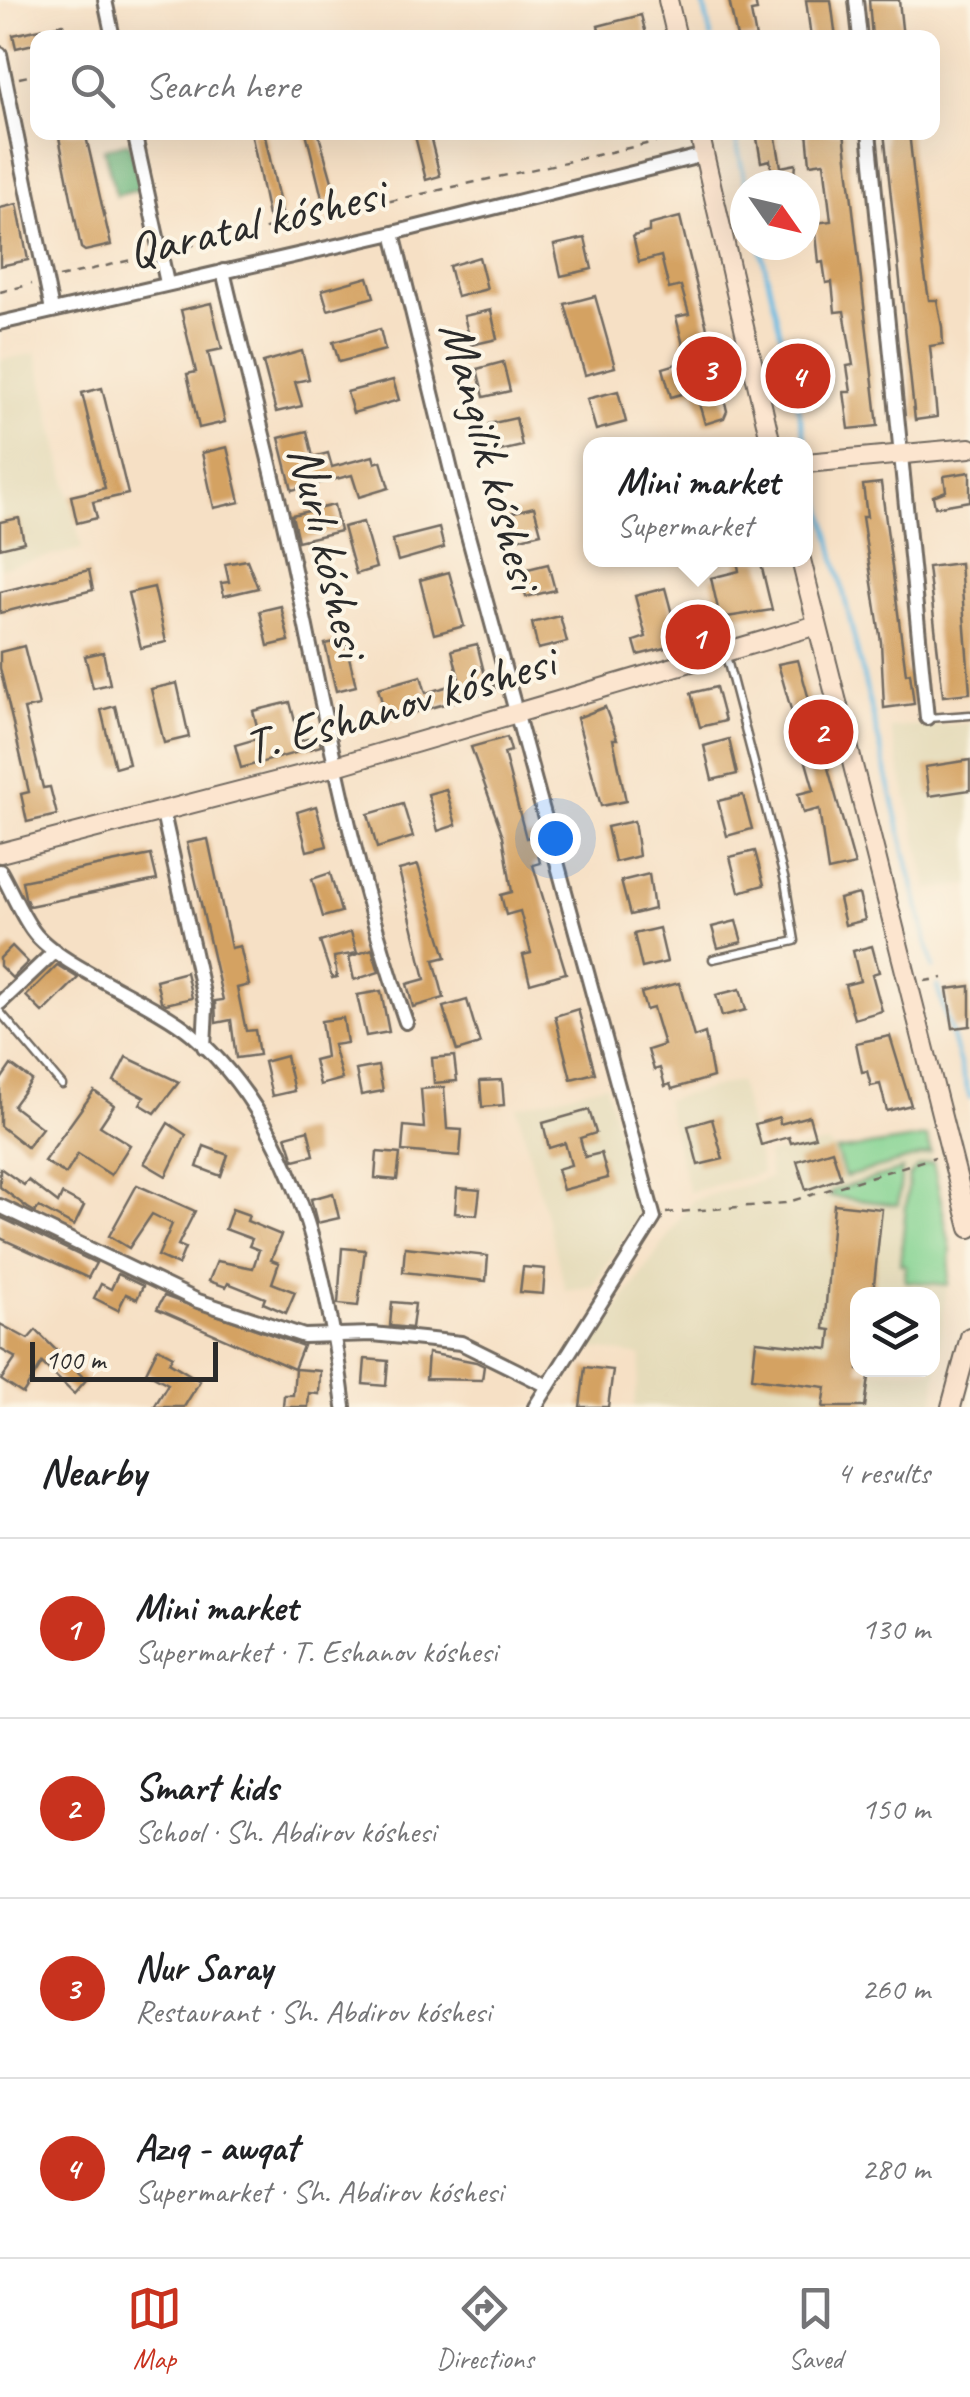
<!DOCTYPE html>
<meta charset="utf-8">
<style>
body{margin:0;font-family:Caveat,sans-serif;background:#f6f6f6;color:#202124}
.controls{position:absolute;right:30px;bottom:30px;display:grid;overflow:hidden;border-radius:20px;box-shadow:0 10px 40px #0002}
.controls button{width:90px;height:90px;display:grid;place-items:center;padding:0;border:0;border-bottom:2px solid #e0e0e0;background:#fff;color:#202124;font:50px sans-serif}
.compass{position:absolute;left:730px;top:170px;width:90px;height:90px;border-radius:50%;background:#fff;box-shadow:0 10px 40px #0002;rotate:124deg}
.scale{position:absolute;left:30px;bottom:25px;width:188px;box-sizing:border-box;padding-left:10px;border:5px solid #2b2b2b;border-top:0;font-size:28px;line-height:35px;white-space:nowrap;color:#2b2b2b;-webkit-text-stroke:8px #fcf5e5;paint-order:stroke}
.you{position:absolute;left:555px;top:838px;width:35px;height:35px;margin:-25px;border:8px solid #fff;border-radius:50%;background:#1a73e8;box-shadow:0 0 0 15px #1a73e833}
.badge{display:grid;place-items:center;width:65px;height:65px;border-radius:50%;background:#c8321e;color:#fff;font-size:32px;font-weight:700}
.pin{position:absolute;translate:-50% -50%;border:5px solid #fff;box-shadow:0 2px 10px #0006}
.popup{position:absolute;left:583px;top:437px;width:230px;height:130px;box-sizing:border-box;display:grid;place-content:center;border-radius:20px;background:#fff;filter:drop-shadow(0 2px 8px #0005);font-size:32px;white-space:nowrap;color:#757577}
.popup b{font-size:38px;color:#202124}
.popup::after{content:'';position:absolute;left:50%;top:100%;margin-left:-20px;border:20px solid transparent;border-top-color:#fff}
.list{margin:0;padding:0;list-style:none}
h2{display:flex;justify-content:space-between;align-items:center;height:130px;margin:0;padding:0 40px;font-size:42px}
h2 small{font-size:32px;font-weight:400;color:#757577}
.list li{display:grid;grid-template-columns:65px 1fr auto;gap:30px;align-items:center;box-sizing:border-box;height:180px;padding:0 40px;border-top:2px solid #e0e0e0}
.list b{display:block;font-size:38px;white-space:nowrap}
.list p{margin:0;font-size:32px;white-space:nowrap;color:#757577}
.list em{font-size:32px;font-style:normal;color:#757577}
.icon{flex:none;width:55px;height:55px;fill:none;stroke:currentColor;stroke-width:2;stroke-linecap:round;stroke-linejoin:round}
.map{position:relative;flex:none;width:970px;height:1407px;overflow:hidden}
.search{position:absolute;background:#fff;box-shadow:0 10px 40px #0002;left:30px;right:30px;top:30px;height:110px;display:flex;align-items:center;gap:25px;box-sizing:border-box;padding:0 35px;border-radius:20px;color:#757577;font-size:38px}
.sheet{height:850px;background:#fff}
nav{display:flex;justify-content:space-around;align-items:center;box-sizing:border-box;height:140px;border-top:2px solid #e0e0e0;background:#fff;font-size:28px;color:#757577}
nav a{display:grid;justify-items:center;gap:5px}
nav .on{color:#c8321e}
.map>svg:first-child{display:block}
.built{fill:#e5dbba;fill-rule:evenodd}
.green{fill:#84d392;stroke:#587f5e;stroke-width:2.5}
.forest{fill:#6bb57c;stroke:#4b7054;stroke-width:2.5}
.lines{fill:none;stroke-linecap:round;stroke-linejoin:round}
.stream{stroke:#67bbe3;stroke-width:4}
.building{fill:#d4a262}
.lane-casing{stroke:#726a61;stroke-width:11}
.street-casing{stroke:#726a61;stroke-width:18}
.secondary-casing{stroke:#726a61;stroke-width:22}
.path{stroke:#726a61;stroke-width:2.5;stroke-dasharray:8 8;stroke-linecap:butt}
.lane{stroke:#fff;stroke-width:6}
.street{stroke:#fff;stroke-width:12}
.secondary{stroke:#fce5cf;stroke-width:18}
.labels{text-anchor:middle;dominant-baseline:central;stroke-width:8;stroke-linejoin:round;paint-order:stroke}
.street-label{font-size:50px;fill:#2b2b2b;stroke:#fcf5e5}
</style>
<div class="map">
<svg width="970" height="1407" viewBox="0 0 970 1407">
<rect width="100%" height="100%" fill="#fcf5e5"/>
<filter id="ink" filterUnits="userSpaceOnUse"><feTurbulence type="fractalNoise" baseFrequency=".01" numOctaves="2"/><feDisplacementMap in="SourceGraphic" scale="20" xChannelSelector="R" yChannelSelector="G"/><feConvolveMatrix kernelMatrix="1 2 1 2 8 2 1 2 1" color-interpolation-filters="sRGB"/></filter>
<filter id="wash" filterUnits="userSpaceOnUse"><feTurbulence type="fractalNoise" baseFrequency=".0048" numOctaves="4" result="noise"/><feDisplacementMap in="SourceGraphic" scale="40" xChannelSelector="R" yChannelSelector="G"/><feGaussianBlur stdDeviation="2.25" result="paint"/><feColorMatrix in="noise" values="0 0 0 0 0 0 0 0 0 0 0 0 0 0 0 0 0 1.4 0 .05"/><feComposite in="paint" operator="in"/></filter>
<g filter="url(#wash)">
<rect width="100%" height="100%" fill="#f6e0c5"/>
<g class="built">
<polygon points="36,353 82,549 0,568 0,360"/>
<polygon points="970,723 970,885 929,889 890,728"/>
<polygon points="739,1081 762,1173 689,1192 665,1100"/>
<polygon points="606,1084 639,1215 593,1286 566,1291 517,1107"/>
<path d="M927,1137L951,1250L933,1407H634L642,1356L590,1348L693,1200L770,1178L767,1154L827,1144L836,1151ZM858,1294H932V1370H858Z"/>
</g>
<g class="green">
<polygon points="927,1137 931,1153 845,1177 836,1151"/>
<polygon points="933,1162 951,1250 948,1285 905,1281 906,1265 900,1264 909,1177 917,1167"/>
<polygon points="902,1170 898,1205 829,1196 832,1191"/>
</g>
<polygon class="forest" points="129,142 141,189 116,196 104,149"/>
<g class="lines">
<g class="stream">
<polyline points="703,0 711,38"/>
<polyline points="734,132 746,185"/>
<polyline points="760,245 808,450"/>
<polyline points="817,482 933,968"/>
<polyline points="937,986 970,1098"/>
</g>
</g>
<g id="blocks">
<g class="building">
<polygon points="729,0 755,0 757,11 751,12 756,38 737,38"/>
<polygon points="806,0 831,0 836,38 811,38"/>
<polygon points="869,0 899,0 903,38 872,38"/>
<polygon points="641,15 647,38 601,38 598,26"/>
<polygon points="63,24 66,38 38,38 38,43 16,48 13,35"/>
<polygon points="58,132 85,132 111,245 85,251 81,248"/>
<polygon points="251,132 264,132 282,213 268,216"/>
<polygon points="306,132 318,132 337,199 323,202"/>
<polygon points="414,132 429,132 440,176 426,180"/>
<polygon points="756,132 775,132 781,167 796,164 794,185 774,185 770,160 761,162"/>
<polygon points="807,132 844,132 878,426 849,429 844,392 851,392 847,366 853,365 844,311 835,312 832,282 826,283 823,262 819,263 815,223 831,221 824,162 810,164"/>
<polygon points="884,132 909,132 924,268 929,300 937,300 942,327 943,344 930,346 937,417 915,420"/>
<polygon points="17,204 28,260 0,266 0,208"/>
<polygon points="680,217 727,411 724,418 705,424 695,390 671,397 663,368 687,361 676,317 689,314 681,286 669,289 661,256 639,262 633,236 649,232 649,225"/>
<polygon points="585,238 592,269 561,276 554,245"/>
<polygon points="479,257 487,289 457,297 449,266"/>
<polygon points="368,277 374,297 328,310 322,290"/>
<polygon points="595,296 615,367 585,375 565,304"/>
<polygon points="211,303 222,349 208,352 225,422 199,428 187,374 196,372 181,310"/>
<polygon points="491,310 497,339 471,345 464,316"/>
<polygon points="380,329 385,350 339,362 333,342"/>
<polygon points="302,351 309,379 295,382 302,406 276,412 263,362"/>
<polygon points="503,362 510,391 484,397 477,369"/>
<polygon points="393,380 399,400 353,413 347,392"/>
<polygon points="102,388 128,494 93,502 97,518 77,523 71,496 105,488 82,393"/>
<polygon points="618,391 626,422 596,430 587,399"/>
<polygon points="516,418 522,446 496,452 489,424"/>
<polygon points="307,431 313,457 328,453 332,467 373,456 375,463 381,461 389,488 359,497 352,475 292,490 279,438"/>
<polygon points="227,447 240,502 214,508 202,453"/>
<polygon points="970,472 970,501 935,507 933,496 946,491 944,476"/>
<polygon points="881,483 906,674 910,673 914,704 884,708 881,642 862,517 867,517 863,485"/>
<polygon points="334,505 340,531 298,541 292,515"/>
<polygon points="534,507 541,533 512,540 506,514"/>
<polygon points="19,518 24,542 0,548 0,522"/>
<polygon points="363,522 376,568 356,574 343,527"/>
<polygon points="439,528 444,548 398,561 392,540"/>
<polygon points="247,560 258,588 224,596 221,583 229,582 225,564"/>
<polygon points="737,560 760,560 772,610 720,618 711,578 739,571"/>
<polygon points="960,563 970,693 943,696 928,567"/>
<polygon points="548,564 555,590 526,597 520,571"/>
<polygon points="89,570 93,590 0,613 0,592"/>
<polygon points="449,572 464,626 434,634 420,580"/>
<polygon points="154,587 166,642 141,648 128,593"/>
<polygon points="665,588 676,629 704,622 708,637 638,655 634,641 646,637 635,596"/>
<polygon points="281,606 289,641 268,646 260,611"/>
<polygon points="560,616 567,642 538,649 532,623"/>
<polygon points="345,640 356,686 336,691 325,644"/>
<polygon points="477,644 485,676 491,674 495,690 387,720 378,688 421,676 426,693 460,683 452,650"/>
<polygon points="24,646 39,706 24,709 43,788 50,787 57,815 27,822 21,794 29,792 0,668 0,652"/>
<polygon points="103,652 110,684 93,688 85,656"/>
<polygon points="798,660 855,865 828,871 819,809 803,813 798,794 814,790 778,664"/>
<polygon points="177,683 189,737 164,743 151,689"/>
<polygon points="716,687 725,721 700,727 691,693"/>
<polygon points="290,702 300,741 318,736 321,746 241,768 235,745 260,738 253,711"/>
<polygon points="115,706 129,764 115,768 101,710"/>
<polygon points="605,707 617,739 613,739 626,801 601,806 577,718"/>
<polygon points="507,737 511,751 504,753 526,838 534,836 540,863 533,865 566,973 530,983 523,955 531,953 520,911 506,915 501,895 512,892 503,836 471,747"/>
<polygon points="729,739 737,774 712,780 704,746"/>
<polygon points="970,760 970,790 929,796 925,767"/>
<polygon points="446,789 456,825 438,831 428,794"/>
<polygon points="743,795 752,829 727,836 718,801"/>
<polygon points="403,804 413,837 377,848 368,814"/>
<polygon points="316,806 327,846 307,851 297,812"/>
<polygon points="634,821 639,856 615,862 607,827"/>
<polygon points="208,839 231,948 240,946 249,985 237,988 246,1031 255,1030 259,1055 236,1058 231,1020 216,1023 215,1001 223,1000 187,843"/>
<polygon points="755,851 764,885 739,892 730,857"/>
<polygon points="151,855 157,880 29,906 25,897 22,881"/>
<polygon points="418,865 446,957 434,960 444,998 413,1007 407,984 425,979 399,870"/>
<polygon points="330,873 341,912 323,917 312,879"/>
<polygon points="649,874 654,909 630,915 621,881"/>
<polygon points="859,894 865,920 845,925 839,899"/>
<polygon points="736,921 742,942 718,948 712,927"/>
<polygon points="659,928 667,962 642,968 634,934"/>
<polygon points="351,932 357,953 334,957 337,977 332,978 320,942"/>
<polygon points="12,946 28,962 12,978 0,966 0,958"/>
<polygon points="872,946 879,972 872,974 882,1011 854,1019 845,985 860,981 853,951"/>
<polygon points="372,949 379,972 354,980 349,957"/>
<polygon points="57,965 78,978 43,1013 26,996"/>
<polygon points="186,972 192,998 166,1004 161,1001 156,980"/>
<polygon points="679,983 694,1037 705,1033 713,1077 672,1089 670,1084 665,1086 660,1068 654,1070 648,1050 664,1045 653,1008 646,1010 641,993"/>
<polygon points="970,986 970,1026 953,1028 947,989"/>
<polygon points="740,989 746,1010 722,1016 716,995"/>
<polygon points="381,991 389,1032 366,1036 357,995"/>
<polygon points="467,1000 480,1044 457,1051 443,1007"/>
<polygon points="578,1009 595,1073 571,1079 555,1016"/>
<polygon points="343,1018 347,1043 333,1045 342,1079 320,1085 314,1060 326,1057 321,1021"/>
<polygon points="890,1036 911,1105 887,1111 880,1084 871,1086 867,1071 862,1072 856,1043"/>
<polygon points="286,1056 294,1091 272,1096 264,1062"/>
<polygon points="454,1056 457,1081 434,1083 432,1058"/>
<polygon points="126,1057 179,1082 155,1113 140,1104 144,1097 114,1081"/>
<polygon points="11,1065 32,1080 13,1106 42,1128 27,1147 0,1126 0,1081"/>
<polygon points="378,1066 383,1091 361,1095 356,1070"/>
<polygon points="502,1080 504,1105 482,1107 480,1081"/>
<polygon points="444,1087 447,1129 462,1130 460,1156 402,1151 404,1126 424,1128 421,1089"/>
<polygon points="94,1091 114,1105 100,1126 130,1145 111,1175 78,1154 66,1174 44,1161"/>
<polygon points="589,1110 596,1133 580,1138 585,1157 601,1153 608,1178 563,1190 557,1169 571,1165 565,1143 549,1148 543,1123"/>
<polygon points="809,1116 815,1137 791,1143 789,1137 761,1145 755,1124 779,1117 780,1124"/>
<polygon points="712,1119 723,1159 698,1165 688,1126"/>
<polygon points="168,1123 186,1135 166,1176 144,1163"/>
<polygon points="308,1130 314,1155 294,1160 286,1136"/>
<polygon points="204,1146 228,1155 221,1176 197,1167"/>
<polygon points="832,1150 841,1178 806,1190 797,1161"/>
<polygon points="377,1152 400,1154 397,1180 375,1178"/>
<polygon points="0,1168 24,1185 28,1180 58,1203 62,1194 84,1206 74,1226 39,1207 35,1212 28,1208 0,1187"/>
<polygon points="137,1185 195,1211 178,1245 185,1248 178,1265 158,1256 172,1224 152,1214 129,1248 109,1236"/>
<polygon points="457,1188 480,1190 477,1215 455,1213"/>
<polygon points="333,1193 339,1218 317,1223 311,1199"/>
<polygon points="834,1204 882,1209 873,1294 858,1294 858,1370 870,1370 865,1407 823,1407 826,1387 752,1378 756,1341 829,1349 831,1330 824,1329"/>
<polygon points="232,1209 249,1215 247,1221 281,1235 271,1260 279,1263 272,1283 295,1292 286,1313 263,1303 265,1298 228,1283 226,1287 209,1281 217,1261 253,1268 259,1250 249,1246 252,1239 225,1229"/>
<polygon points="0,1217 96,1263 88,1278 0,1238"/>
<polygon points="405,1247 488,1256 486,1281 403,1272"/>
<polygon points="342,1248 365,1250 358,1306 338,1304"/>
<polygon points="523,1267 545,1269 543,1294 520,1292"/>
<polygon points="118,1274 143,1286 137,1299 126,1294 118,1310 94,1298 101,1284 111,1289"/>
<polygon points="164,1296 303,1346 294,1369 157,1309"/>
<polygon points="392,1302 415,1304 412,1328 390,1326"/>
<polygon points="0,1324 28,1339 36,1330 86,1380 74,1394 42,1363 23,1394 1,1380 16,1358 0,1349"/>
<polygon points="158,1348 173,1356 169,1362 200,1381 184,1407 154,1407 168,1384 146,1372"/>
<polygon points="428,1353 476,1362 484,1366 482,1380 426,1379"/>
<polygon points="365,1359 388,1361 386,1386 363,1384"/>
<polygon points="585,1367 613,1370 608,1407 580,1407"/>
<polygon points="295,1369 320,1371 319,1394 309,1393 308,1407 283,1407 284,1395 293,1395"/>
</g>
</g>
</g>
<g filter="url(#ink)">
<use href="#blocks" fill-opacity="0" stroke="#726a61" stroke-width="2.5"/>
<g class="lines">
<defs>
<g id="lane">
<polyline points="928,718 970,715"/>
<polyline points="713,959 795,941 785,881 725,652"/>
<polyline points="0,1012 62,1085"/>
</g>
<g id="street">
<polyline points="105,0 113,38"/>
<polyline points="856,0 860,38"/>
<polyline points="0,54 52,310"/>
<polyline points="134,132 167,283"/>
<polyline points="869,132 927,718"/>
<polyline points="393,233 458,499 654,1218 535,1407"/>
<path d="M223,271C245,365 270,458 290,551C324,709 352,870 406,1022"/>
<polyline points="0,323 393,233 704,155"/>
<polyline points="163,813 206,1007 204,1047"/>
<path d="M0,871C11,890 20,913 33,931C58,966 152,1000 192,1034C298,1126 328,1276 344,1407"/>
<polyline points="0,1003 55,951"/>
<polyline points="0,1206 198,1301 304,1336 373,1334 461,1343 548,1386"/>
</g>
<g id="secondary">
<polyline points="668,0 677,38"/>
<polyline points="699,132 771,444"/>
<polyline points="806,463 970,448"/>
<polyline points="801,560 970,1228"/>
<polyline points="0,853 336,766 817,625"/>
<polyline points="951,1407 970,1337"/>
</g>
</defs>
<use href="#lane" class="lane-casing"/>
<use href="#street" class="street-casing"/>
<use href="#secondary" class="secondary-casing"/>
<g class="path">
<polyline points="19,78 38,74"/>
<polyline points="171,250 682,136"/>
<polyline points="59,277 148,256"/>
<polyline points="0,292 32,284"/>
<polyline points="925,981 943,978"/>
<polyline points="666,1213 785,1203 935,1157"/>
</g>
<use href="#lane" class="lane"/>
<use href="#street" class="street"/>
<use href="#secondary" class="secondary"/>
</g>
</g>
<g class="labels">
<g class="street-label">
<text transform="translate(256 222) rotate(-13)">Qaratal kóshesi</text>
<text transform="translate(491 455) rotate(75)">Mangilik kóshesi</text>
<text transform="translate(329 551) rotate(77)">Nurlı kóshesi</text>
<text transform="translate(399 704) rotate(-16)">T. Eshanov kóshesi</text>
</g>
</g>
</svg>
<div class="controls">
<button><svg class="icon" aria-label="layers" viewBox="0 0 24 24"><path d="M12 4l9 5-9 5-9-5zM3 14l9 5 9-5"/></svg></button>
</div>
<svg class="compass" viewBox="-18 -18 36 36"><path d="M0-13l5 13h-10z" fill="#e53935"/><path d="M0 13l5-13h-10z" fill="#757577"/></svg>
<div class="scale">100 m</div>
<div class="you"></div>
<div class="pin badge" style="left:698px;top:637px">1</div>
<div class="popup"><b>Mini market</b>Supermarket</div>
<div class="pin badge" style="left:821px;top:732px">2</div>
<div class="pin badge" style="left:709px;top:369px">3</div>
<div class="pin badge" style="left:798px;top:376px">4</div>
<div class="search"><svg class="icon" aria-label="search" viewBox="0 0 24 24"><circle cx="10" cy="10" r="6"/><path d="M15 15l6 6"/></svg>Search here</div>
</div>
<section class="sheet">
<h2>Nearby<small>4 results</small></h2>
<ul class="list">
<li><span class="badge">1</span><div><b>Mini market</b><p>Supermarket · T. Eshanov kóshesi</p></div><em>130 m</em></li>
<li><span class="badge">2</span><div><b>Smart kids</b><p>School · Sh. Abdirov kóshesi</p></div><em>150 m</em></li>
<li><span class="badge">3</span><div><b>Nur Saray</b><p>Restaurant · Sh. Abdirov kóshesi</p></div><em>260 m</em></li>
<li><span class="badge">4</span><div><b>Azıq - awqat</b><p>Supermarket · Sh. Abdirov kóshesi</p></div><em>280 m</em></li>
</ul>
</section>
<nav>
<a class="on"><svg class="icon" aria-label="map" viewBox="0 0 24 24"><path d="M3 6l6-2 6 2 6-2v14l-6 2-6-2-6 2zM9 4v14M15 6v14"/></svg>Map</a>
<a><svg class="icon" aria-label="directions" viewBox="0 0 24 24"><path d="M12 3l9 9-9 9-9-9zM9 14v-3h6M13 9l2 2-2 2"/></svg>Directions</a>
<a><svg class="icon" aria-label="saved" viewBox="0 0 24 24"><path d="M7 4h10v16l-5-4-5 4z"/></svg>Saved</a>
</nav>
